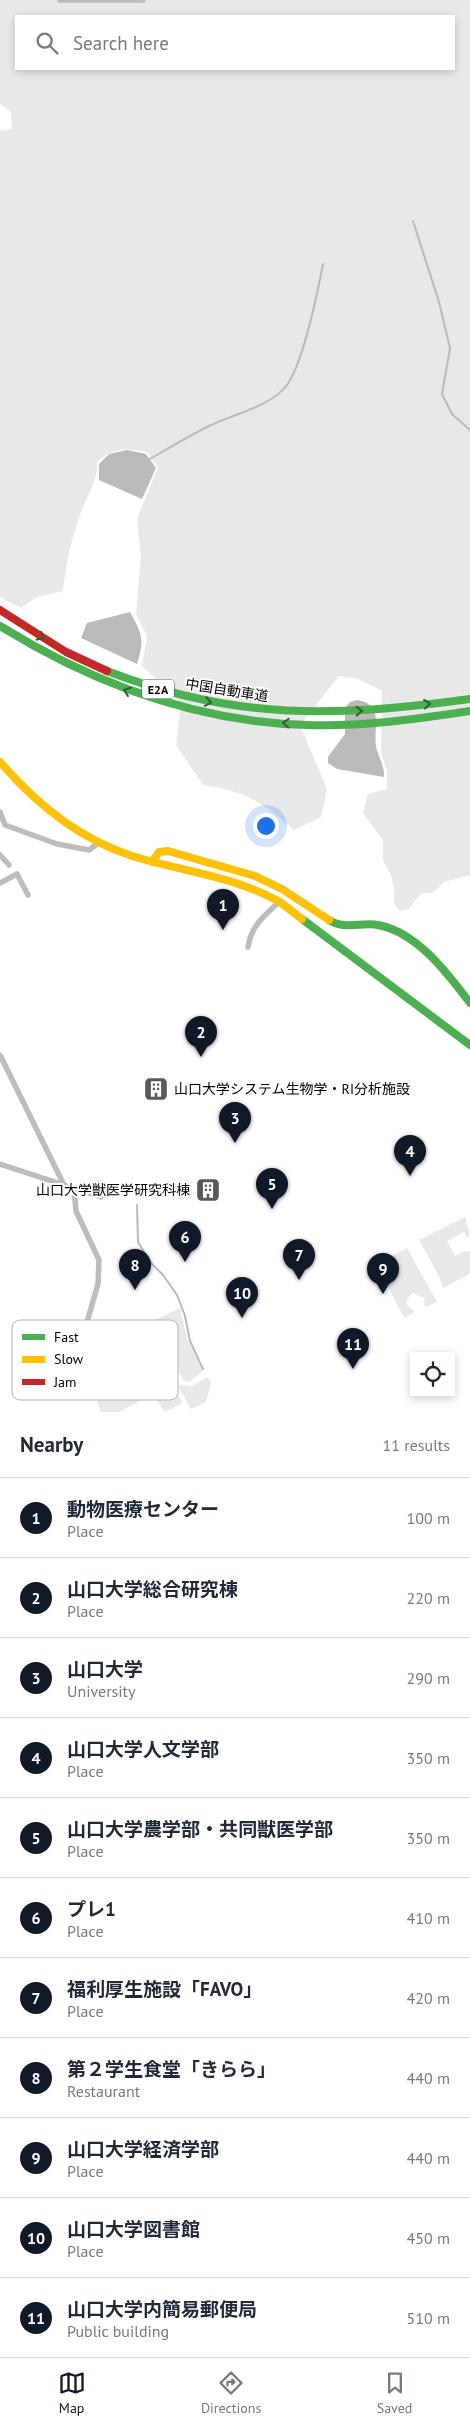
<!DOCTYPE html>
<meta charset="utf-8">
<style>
body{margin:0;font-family:"PT Sans","Noto Sans JP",sans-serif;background:#f2f2f3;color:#1f2937}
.controls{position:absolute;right:15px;bottom:15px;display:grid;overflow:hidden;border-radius:0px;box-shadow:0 2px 8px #0003}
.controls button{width:45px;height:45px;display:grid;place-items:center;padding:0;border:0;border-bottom:1px solid #e0e1e3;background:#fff;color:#1f2937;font:25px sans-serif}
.you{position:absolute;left:265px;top:825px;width:18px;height:18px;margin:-12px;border:4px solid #fff;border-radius:50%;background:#1a73e8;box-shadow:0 0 0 8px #1a73e833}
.badge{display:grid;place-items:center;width:32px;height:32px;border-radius:50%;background:#111827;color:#fff;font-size:16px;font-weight:700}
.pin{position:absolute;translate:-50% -41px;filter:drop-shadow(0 1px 2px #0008)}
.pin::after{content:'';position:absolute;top:26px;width:18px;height:15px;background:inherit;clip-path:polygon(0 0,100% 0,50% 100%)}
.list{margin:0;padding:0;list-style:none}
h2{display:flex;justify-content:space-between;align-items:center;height:65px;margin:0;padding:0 20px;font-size:21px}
h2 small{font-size:16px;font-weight:400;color:#747a83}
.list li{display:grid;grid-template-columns:32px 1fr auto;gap:15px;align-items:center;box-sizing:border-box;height:80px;padding:0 20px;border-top:1px solid #e0e1e3}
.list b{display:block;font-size:19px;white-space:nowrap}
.list p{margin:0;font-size:16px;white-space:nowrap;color:#747a83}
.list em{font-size:16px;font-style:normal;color:#747a83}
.icon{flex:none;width:28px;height:28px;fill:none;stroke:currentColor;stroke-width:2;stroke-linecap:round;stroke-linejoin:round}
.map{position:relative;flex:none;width:470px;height:1412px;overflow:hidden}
.search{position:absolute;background:#fff;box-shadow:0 2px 8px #0003;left:15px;right:15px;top:15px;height:55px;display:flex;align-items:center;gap:12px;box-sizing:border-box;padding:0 18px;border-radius:0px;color:#747a83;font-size:19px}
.sheet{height:945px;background:#fff}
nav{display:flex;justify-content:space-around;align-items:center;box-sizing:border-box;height:70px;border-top:1px solid #e0e1e3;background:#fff;font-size:14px;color:#747a83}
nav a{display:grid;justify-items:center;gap:2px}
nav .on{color:#111827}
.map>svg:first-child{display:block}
.green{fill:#e8e8e8;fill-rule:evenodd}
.water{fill:#bababa}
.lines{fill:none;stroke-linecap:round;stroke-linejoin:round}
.stream{stroke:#bababa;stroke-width:2}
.street{stroke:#bdbdbd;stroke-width:5.5}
.fast{stroke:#4caf50;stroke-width:8}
.slow{stroke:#ffc107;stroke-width:8}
.jam{stroke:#c62828;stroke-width:8}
.oneway{stroke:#2a602c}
.labels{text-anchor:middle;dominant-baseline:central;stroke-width:4;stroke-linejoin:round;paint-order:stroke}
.shield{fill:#fff;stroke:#4c4c4c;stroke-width:1}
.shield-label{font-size:12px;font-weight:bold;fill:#000}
.street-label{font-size:14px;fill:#000;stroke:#fff}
.poi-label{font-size:14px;fill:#000;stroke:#fff;text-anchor:start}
.key{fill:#fff;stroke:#b2b2b2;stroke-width:1}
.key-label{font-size:14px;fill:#000}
</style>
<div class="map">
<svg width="470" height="1412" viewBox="0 0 470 1412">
<rect width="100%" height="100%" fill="#fff"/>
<g class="green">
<path d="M0,0H470V875L444,882L434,892L420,894L409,909L400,911L394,904V889L391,875L383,860V840L363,813L368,794L387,789V772L381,752L382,691L358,679L339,676L300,725L327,789L321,817L294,830C262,802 246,791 203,785L176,745L181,703L142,666L147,636L136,614L141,556L137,519L158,467L147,452C127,448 114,447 98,461C97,483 87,495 80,515C71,540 66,565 63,591L37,597L21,608L0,597V131L12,129L11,112L0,104ZM16,16H454V69H16Z"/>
<polygon points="465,1217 470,1235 466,1237 464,1232 447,1241 455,1256 465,1251 470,1252 470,1274 443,1288 439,1276 419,1240"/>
<polygon points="407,1248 437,1302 425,1307 424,1298 413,1293 407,1299 407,1305 415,1312 404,1318 377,1264"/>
<path d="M180,1308L187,1339L203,1371L189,1382L184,1381L179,1372L172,1374C170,1353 169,1340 153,1326V1321Z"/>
<polygon points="104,1369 126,1394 146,1398 119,1412 100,1412 91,1374 99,1374"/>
<polygon points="208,1377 211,1383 206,1402 191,1409 179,1388 180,1385 192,1386"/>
<polygon points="172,1385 183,1403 165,1412 157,1401 156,1394 164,1386"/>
</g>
<g class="water">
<polygon points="127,450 146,454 156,468 142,499 99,480 99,464 109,454"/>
<path d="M130,612C142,634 145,639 137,664L81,638L87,623Z"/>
<path d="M357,700C385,704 373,729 376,746C378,756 385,767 384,777L337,769L328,763V757L345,734V708L350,702Z"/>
</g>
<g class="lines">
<g class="stream">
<polyline points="413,221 439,302 450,348 442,394 452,414 470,430"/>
<path d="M150,459C169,448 187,437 207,427C230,415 271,407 287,385C304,361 317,295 323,264"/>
<polyline points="137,1205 138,1242 151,1263 163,1275 177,1295 185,1316 190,1341 203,1369"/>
</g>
<g class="street">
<polyline points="60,0 143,0"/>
<polyline points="0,812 5,825 57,844 89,850 98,843"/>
<polyline points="0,855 9,865"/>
<polyline points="0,883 17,874 28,895"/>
<path d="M248,947C251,926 264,916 279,902"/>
<polyline points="0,1055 64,1185"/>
<polyline points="0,1164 101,1197"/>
<polyline points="43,1351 83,1336 98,1284 99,1260 76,1211 74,1189"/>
</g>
<g class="fast">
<path d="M0,626C94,684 196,722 307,725C362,727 416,719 470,711"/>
<path d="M107,671C236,721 336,717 470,699"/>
<polyline points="302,919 470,1045"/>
<path d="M329,920C343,930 363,922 378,925C417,932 448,974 470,1003"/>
</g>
<g class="slow">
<path d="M0,762C36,804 79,839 132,856C180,871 233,876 278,901C286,906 294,913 302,919"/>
<polyline points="152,862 159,852 168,851 255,876 282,889 329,920"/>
</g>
<polyline class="jam" points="0,610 66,652 107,671"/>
</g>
<defs><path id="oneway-chevron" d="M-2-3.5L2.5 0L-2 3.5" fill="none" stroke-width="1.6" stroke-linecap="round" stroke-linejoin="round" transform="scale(1.25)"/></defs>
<g class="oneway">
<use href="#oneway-chevron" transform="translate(41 637) rotate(30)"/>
<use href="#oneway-chevron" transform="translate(127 691) rotate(-161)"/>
<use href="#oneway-chevron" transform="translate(208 702) rotate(11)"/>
<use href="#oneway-chevron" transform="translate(427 704) rotate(-6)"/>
<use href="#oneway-chevron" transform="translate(359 711) rotate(-3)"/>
<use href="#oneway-chevron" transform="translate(286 723) rotate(-177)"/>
</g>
<defs>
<symbol id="building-square" viewBox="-11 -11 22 22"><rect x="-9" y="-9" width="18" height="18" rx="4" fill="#595959" stroke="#fff"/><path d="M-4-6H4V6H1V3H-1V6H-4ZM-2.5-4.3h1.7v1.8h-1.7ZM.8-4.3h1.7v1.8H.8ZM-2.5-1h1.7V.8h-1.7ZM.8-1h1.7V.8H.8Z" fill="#fff"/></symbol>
</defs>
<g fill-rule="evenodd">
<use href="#building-square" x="142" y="1075" width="28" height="28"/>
<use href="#building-square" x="194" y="1176" width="28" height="28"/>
</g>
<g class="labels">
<rect class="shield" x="142" y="679.5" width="32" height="19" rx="4"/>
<g class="shield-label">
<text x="158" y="689">E2A</text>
</g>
<g class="street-label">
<text transform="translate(227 690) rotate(9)">中国自動車道</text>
</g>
<g class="poi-label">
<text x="174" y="1089">山口大学システム生物学・RI分析施設</text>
<text x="190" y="1190" text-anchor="end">山口大学獣医学研究科棟</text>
</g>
</g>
<rect x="12" y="1320" width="166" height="80" rx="8" class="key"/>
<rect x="22" y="1334" width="23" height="6" fill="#4caf50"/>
<rect x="22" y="1356" width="23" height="7" fill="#ffc107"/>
<rect x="22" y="1379" width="23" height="6" fill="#c62828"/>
<g class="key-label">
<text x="54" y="1342">Fast</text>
<text x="54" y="1364">Slow</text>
<text x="54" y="1387">Jam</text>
</g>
</svg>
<div class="controls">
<button><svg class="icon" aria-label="locate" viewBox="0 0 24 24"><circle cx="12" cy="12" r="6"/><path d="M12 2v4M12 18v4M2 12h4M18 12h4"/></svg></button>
</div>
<div class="you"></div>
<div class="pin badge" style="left:223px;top:930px">1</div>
<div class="pin badge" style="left:201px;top:1057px">2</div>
<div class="pin badge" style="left:235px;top:1143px">3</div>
<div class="pin badge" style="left:410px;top:1176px">4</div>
<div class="pin badge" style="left:272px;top:1209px">5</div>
<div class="pin badge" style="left:185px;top:1262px">6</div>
<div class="pin badge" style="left:299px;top:1280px">7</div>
<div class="pin badge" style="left:135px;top:1290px">8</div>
<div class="pin badge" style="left:383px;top:1294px">9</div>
<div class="pin badge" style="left:242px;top:1318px">10</div>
<div class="pin badge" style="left:353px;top:1369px">11</div>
<div class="search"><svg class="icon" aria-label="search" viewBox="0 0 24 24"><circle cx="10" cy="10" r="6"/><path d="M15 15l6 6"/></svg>Search here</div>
</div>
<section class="sheet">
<h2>Nearby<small>11 results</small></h2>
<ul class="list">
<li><span class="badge">1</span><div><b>動物医療センター</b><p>Place</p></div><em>100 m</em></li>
<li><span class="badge">2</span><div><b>山口大学総合研究棟</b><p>Place</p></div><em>220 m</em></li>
<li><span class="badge">3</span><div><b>山口大学</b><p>University</p></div><em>290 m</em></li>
<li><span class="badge">4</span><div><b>山口大学人文学部</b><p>Place</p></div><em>350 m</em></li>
<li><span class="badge">5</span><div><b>山口大学農学部・共同獣医学部</b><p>Place</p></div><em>350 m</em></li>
<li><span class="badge">6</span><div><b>プレ1</b><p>Place</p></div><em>410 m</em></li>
<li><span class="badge">7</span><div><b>福利厚生施設「FAVO」</b><p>Place</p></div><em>420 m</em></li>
<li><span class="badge">8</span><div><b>第２学生食堂「きらら」</b><p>Restaurant</p></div><em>440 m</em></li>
<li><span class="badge">9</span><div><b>山口大学経済学部</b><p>Place</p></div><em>440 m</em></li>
<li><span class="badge">10</span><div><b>山口大学図書館</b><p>Place</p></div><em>450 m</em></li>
<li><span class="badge">11</span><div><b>山口大学内簡易郵便局</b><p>Public building</p></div><em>510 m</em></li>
</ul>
</section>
<nav>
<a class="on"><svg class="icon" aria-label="map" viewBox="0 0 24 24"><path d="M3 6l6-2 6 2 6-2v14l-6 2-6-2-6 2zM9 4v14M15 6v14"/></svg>Map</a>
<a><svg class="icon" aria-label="directions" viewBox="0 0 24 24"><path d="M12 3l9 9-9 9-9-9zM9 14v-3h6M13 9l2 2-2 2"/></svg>Directions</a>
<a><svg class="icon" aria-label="saved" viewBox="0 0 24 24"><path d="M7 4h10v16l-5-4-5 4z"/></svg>Saved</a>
</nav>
